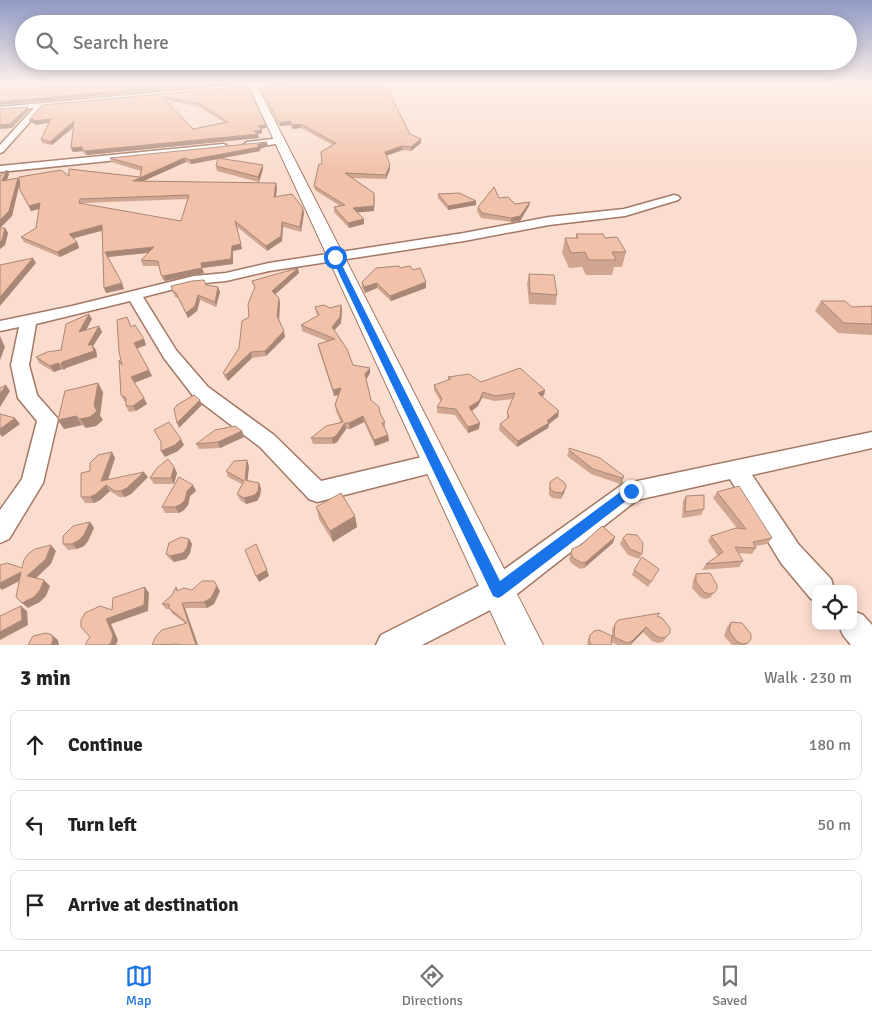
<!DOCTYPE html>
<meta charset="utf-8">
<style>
body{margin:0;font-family:Signika,sans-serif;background:#f2f2f2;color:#222}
.controls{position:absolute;right:15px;bottom:15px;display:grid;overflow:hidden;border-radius:10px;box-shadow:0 2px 12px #0003}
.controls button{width:45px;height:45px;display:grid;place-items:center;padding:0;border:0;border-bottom:1px solid #e0e0e0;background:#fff;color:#222;font:25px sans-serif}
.stop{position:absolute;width:15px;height:15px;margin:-11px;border:4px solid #1a73e8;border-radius:50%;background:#fff}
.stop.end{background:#1a73e8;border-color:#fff;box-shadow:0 1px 5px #0008}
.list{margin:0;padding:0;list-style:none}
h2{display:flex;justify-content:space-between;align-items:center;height:65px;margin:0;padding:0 20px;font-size:21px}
h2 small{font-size:16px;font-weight:400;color:#767676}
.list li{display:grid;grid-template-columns:32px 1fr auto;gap:15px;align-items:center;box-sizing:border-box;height:70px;margin:0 10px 10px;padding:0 10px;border:1px solid #e0e0e0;border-radius:10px}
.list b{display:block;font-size:19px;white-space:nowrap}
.list em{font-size:16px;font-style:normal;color:#767676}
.icon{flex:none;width:28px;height:28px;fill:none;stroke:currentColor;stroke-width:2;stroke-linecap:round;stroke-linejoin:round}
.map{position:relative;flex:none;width:872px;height:645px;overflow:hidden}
.search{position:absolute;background:#fff;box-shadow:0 2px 12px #0003;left:15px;right:15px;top:15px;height:55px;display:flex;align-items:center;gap:12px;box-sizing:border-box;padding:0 18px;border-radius:28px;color:#767676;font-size:19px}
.sheet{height:305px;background:#fff}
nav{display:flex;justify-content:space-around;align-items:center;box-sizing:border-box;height:70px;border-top:1px solid #e0e0e0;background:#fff;font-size:14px;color:#767676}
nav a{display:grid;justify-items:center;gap:2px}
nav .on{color:#1a73e8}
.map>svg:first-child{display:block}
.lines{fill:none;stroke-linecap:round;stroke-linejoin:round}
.minor-casing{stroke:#a47863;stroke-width:3}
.tertiary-casing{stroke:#a47863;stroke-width:2}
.minor{fill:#fff;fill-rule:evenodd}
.tertiary{fill:#fff;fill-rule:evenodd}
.wall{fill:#d0a692;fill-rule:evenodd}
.shaded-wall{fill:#a98777}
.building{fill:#f2c1aa;stroke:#a98777;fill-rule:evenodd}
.route{fill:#1a73e8}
</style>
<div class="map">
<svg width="872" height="645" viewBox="0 0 872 645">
<rect width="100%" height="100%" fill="#fbddcf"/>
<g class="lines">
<defs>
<g id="minor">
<polygon points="267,82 290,82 287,84 43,107 3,152 0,153 0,145 34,108 0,111 0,107"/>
<polygon points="280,138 284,141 283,143 247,148 243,145 247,142"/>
<polygon points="223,144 226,145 226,149 0,172 0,166"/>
<polygon points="674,195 678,196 680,198 678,200 625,216 549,225 464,241 269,271 226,281 194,284 143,297 176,350 208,387 274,435 321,481 435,454 443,457 446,463 443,469 435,472 317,502 309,499 260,447 194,397 164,358 130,301 36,324 29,365 37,395 58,419 43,483 9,539 0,543 0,510 22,479 37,421 18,398 11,365 19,327 0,331 0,321 72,306 194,276 226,273 269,263 464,233 549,217 624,209"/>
<polygon points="872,432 872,448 752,475 799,545 831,579 834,589 816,589 816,600 811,599 781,563 730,479 637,500 508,601 422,645 376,645 381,635 488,581 623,484"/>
<polygon points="853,611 863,615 872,625 872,645 851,645 843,635 839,626 853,626"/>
</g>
<polygon id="tertiary" points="264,82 282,82 258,88 543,645 506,645 249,86"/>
</defs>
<use href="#minor" class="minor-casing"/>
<use href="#tertiary" class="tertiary-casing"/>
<use href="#minor" class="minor"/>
<use href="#tertiary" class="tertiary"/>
</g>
<g class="wall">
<polygon points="287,83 409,132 409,134 421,143 411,151 403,150 386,156 390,169 386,179 352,178 375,197 374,211 357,212 364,224 349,228 334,212 334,207 340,206 315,190 314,186 322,164 333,145 301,128 293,129 290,125 280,126 261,89 260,86"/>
<path d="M248,86L266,125V128L261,129L262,133L258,134L259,138L87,155H85L83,151L73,152L71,148L74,127L52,145L42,143L41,139L49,123L35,125L34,123H31L29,120L42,105ZM166,100L200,107L224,122L193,129Z"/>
<path d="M268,146L260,149V151L218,159L263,169L259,182L217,171L216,166L218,159L191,164L186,162L144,181L276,183L277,188L276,197L304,213L301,232L283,227L282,241L267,251L236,226L242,249L233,251V264L202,268L204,273L165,281L163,280L161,275L159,266H143L141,260L148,253L108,257L124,289L106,293L104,288L102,231L73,238L77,242L79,248L60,257L24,242L21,237L36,228L39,209L31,211L20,190L19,184L12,216L0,228H5L8,233L5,245L0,249V176L9,174L7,180L19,181L69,176L140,177L141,171L111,162L110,158ZM188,199L181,221L82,204V203Z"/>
<polygon points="438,194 476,201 476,205 448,210 438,198"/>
<polygon points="499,198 515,204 529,206 520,221 511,222 481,218 477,211 478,207"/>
<polygon points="576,234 605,238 626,252 622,267 614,267 612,275 586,275 582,267 569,268 562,253 565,238 576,238"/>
<polygon points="400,268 413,270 426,282 426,288 391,301 377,288 365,293 362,288 362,282"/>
<polygon points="299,273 275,295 280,303 279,319 285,337 266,356 252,358 228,381 225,378 223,373 239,348 249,317 255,289 252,281"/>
<polygon points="529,274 557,295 556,305 529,304 527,284"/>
<polygon points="204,280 206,285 218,287 220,292 216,307 200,300 197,311 188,318 178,298 175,297 173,292"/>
<polygon points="821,301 852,307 872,306 872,335 838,333 815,311"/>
<polygon points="341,305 342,310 341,323 334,330 353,365 370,373 366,379 371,400 385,422 385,428 388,435 389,441 375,446 364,422 350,429 346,429 337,442 333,444 313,444 311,438 341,423 336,411 335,405 338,395 334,396 319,350 318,344 327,341 302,331 301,325 318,316 316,312 315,307 330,308"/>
<polygon points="89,314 92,319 86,330 99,326 102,332 93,346 96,350 97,357 66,368 64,370 62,369 54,372 39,363 36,357 61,350"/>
<polygon points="130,323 131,326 144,339 146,345 137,348 152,376 134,383 147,404 136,411 129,412 126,406 126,402 124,401 121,395 122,365"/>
<polygon points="448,377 481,382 545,390 544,395 542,397 558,417 549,424 548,428 517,447 499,430 500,424 507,419 507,412 513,399 495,401 482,398 478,406 472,411 479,429 468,433 455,415 437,413 437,407 441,402 434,390 434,385 448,380"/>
<polygon points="98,383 103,392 100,416 103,420 96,426 86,428 82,425 64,429 58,420"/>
<polygon points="242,431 244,437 220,448 199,449 196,444"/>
<polygon points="569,450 624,476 622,482 620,484 591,474 567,456"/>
<polygon points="115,458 108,480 148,477 131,494 125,497 119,497 110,491 100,500 94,503 85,503 81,497 90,471"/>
<polygon points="249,466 247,481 259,483 261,489 260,496 257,501 246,504 240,500 237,494 242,484 228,477 226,471"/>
<polygon points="174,467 177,473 174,484 154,484 150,478"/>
<polygon points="550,482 564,493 561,499 552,498 549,495 549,488"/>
<polygon points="193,485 196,491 190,496 188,505 184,510 179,513 165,513 162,507"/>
<polygon points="717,492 772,538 767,544 755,546 756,548 752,554 738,553 743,561 739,567 702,570 706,564 718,556 708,541 711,536 737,528 713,498"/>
<polygon points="686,496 704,509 701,515 682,518 683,501"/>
<polygon points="316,507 355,516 357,527 333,542 319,519"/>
<polygon points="90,522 94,528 88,541 84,546 77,549 68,550 63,544"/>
<polygon points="623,538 642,554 639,559 628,555 620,544"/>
<polygon points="189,539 192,544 190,553 186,559 174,562 170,559 166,554"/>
<polygon points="613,543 584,568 580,569 571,563 569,559 572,549"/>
<polygon points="659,569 648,587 632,575 634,570"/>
<polygon points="696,574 717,589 710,598 705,599 700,597 692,588 693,580"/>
<polygon points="176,587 178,590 192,590 220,591 214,604 207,608 185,608 198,645 185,623 173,614 169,609 166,609 162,604 172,595"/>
<polygon points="658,616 670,628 666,638 663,642 658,643 652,641 643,632 631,645 618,645 611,642 611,645 587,645 588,640 590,635 612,636 612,629 615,624"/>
<polygon points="731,622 751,639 746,645 732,645 724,636 727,627"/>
</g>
<g class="shaded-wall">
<polygon points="212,82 245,82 0,105 0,102"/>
<polygon points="28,107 29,110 12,128 0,129 0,125"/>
<polygon points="51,119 52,122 35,125 34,123 31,123 29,120"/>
<polygon points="74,121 76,125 52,145 50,142"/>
<polygon points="290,121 290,125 280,126 279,123"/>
<polygon points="301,124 301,128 293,129 292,125"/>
<polygon points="266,125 266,128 259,129 258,126"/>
<polygon points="262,130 262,133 255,135 254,131"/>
<polygon points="258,134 259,138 87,155 85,151"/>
<polygon points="421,139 421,143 411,151 411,147"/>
<polygon points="267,142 268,146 260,149 260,151 191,164 190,160"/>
<polygon points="402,146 403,150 385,156 385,152"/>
<polygon points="82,147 84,151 73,152 71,148"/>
<polygon points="184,158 186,162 134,185 133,181"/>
<polygon points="263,165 263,169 259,182 258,177"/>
<polygon points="390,165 390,169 386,179 386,175"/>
<polygon points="7,170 9,174 5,185 2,181"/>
<polygon points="18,178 20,182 12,216 0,228 0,220"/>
<polygon points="276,183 277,188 275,201 274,197"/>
<polygon points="374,193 374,211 353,213 353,208"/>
<polygon points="476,201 476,205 448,210 448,206"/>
<polygon points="530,202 529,206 520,221 511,222 511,218"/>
<polygon points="40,203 43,208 31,211 29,206"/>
<polygon points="303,208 304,213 301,232 300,227"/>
<polygon points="364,219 364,224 349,228 348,223"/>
<polygon points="282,222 283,227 282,241 267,251 266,246"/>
<polygon points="102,225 104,230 71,239 69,234"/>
<polygon points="5,228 8,233 5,245 0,249 0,242"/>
<polygon points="77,242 79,248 60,257 57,252"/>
<polygon points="241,244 242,249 233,251 233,264 202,268 204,273 165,281 163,276 201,263 232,246"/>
<polygon points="154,247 156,252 107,257 105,252"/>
<polygon points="33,258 36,263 0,306 0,297"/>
<polygon points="298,268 299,273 273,296 272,291"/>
<polygon points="426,282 426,288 391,301 390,296"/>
<polygon points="122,283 124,289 106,293 104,288"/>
<polygon points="377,283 377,288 365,293 364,287"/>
<polygon points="218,287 220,292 216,307 215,302"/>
<polygon points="198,295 200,300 197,311 188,318 186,313"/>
<polygon points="279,298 280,303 279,321 277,316"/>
<polygon points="341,305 342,310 341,323 333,332 332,327"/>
<polygon points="89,314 92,319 82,338 79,332"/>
<polygon points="99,326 102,332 93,346 96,350 97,357 66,368 64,370 61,365 62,362 88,345"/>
<polygon points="284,331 285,337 266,356 265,351"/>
<polygon points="0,336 5,347 0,360"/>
<polygon points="144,339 146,345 136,349 134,343"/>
<polygon points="251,352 252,358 228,381 226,375"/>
<polygon points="58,363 62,369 54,372 50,366"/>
<polygon points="370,368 370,373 366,380 365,374"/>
<polygon points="149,370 152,376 134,383 131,377"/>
<polygon points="98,383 103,392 100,416 94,406"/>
<polygon points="6,385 10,391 0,407 0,394"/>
<polygon points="341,388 342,394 334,396 333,390"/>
<polygon points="545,390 544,395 537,399 538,393"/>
<polygon points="483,392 482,398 478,406 469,413 469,407"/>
<polygon points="144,398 147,404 136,411 133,406"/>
<polygon points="200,400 202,405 179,428 177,423"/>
<polygon points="97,411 103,420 96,426 86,428 80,419"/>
<polygon points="559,411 558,417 549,424 548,428 517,447 518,441 547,421"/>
<polygon points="76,416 82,425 64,429 58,420"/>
<polygon points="363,416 364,422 350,429 349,423"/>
<polygon points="15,418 20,424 2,437 0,434 0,429"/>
<polygon points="345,423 346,429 337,442 333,444 332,438"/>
<polygon points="480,423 479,429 468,433 468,427"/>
<polygon points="242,431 244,437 220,448 218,442"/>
<polygon points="388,435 389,441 375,446 374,440"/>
<polygon points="181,439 184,445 178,451 165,457 161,451"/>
<polygon points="112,452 115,458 106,485 110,491 100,500 94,503 90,497 101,481"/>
<polygon points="247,460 249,466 247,486 245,480"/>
<polygon points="174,467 177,473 174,484 171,478"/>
<polygon points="144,472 148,477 131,494 125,497 121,491"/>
<polygon points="624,476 622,482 620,484 622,478"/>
<polygon points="259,483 261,489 260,496 257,501 246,504 244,498"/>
<polygon points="193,485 196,491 190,496 188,505 184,510 179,513 175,507 187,491"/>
<polygon points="566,487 564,493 561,499 562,493"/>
<polygon points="355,516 357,527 333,542 330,531"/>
<polygon points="90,522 94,528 88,541 84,546 77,549 72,544"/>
<polygon points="615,537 613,543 584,568 586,562"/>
<polygon points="189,539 192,544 190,553 186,559 174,562 170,556"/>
<polygon points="51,545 56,551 51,564 33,581 27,576"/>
<polygon points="267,570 269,576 259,582 256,576"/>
<polygon points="21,572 27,577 2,590 0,588 0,583"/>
<polygon points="44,580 50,586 46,596 40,602 28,608 22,603"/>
<polygon points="217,586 220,591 214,604 207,608 204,602"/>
<polygon points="145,587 149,593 148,611 111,624 118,640 116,645 108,645 106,619"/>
<polygon points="182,603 185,608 198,645 196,645"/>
<polygon points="21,606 27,611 28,625 0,640 0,632"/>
<polygon points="646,627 643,632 630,645 632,641"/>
<polygon points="52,635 58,640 59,645 51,645"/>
</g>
<g class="building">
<polygon points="0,82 212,82 0,102"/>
<polygon points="288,82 381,82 384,89 388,90 409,132 408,133 421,139 411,147 402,146 385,152 390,165 386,175 345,173 374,193 374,206 353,208 364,219 348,223 334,207 345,205 314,186 319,164 322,164 321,152 336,143 301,124 292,125 290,121 279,123 260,86 287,83"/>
<path d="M248,86L266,125L258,126L262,130L254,131L258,134L85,151H83L82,147L71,148L74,121L50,142L41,139L51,119L33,121L34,119L29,120L42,105ZM163,97L200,104L228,122L193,129Z"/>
<polygon points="28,107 10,124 0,125 0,109"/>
<path d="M267,142L257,145L259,147L190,160L184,158L133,181L276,183L274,197L292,194L303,208L300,227L282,222L281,236L266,246L235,221L241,244L232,246L231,259L201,263L202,268L163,276L161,275L158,261L141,260L154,247L105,252L122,283L104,288L102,225L69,234L77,242L57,252L21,237L36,228L40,203L29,206L20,190L19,177L61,170L69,176V169L140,177L142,167L110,158ZM189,195L181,221L79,203L80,199Z"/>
<polygon points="218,158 263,165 258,177 216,166"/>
<polygon points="7,170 2,181 18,178 9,211 0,220 0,176"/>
<polygon points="494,187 499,198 508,197 515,204 530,202 520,216 511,218 482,213 478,207"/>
<polygon points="459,193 476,201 448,206 438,194"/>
<polygon points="0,228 5,228 2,240 0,242"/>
<polygon points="576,234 603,234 605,238 617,237 626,252 612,252 616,260 589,260 585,252 571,253 565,238 578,238"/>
<polygon points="33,258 0,297 0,265"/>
<polygon points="399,266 400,268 410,266 413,270 420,268 426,282 390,296 377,283 364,287 362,282 376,268"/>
<polygon points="298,268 272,291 279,298 277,316 284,331 265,351 251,352 226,375 223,373 239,348 242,321 249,317 248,304 255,287 252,281"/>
<polygon points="529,274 554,275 557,295 530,293"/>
<polygon points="204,280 206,285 218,287 215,302 198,295 195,306 186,313 176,293 173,292 171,286 192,281"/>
<polygon points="821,301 845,301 852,307 872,306 872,324 844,323"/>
<polygon points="324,305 330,308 341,305 340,317 332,327 347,349 353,365 370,368 365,374 371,400 379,407 380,413 385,422 382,423 388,435 374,440 363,416 349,423 345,423 336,436 332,438 311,438 326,426 343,422 335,405 341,388 333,390 318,344 335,339 301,325 319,315 315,307"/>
<polygon points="89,314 79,332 99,326 88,345 92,345 94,351 62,362 61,365 58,363 50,366 36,357 47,352 61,350 66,324"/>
<polygon points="127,317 131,327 135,325 144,339 134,343 149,370 131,377 144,398 133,406 126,406 126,398 121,395 119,360 122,365 119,352 117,320"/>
<polygon points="520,368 545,390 538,393 559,411 547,421 549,423 518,441 500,424 509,417 507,412 515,393 495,396 483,392 479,401 469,407 480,423 468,427 456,409 437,407 442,399 434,385 451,379 448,377 469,374 481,382"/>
<polygon points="98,383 94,406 97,411 90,417 80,419 76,416 58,420 65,391"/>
<polygon points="6,385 0,394 0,388"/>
<polygon points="194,395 200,400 177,423 174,409 177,405"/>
<polygon points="0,414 15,418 0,429"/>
<polygon points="169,422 181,439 175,445 161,451 161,442 154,430"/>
<polygon points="235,426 242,431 218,442 196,444 215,430"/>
<polygon points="569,448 600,458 624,476 622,478 593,469 569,450"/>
<polygon points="112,452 101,481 144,472 127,488 121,491 115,491 106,485 96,494 90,497 81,497 81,473 90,471 90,463 98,455"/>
<polygon points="168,459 174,467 171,478 150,478 157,468"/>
<polygon points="247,460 245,480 259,483 258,491 255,495 244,498 237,494 244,481 226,471 234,461"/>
<polygon points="179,477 193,485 187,491 185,500 181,504 175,507 162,507"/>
<polygon points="557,477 565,483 566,487 562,493 554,492 550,489 550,482"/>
<polygon points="739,486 772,538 753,542 756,548 735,547 743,561 706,564 723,552 711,536 736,528 746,529 717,492"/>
<polygon points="341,493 355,516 330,531 316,507"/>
<polygon points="704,495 704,509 685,512 686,496"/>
<polygon points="90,522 84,535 79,540 72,544 63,544 63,536 73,526"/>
<polygon points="602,526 615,537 586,562 582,563 573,558 571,553 572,549 581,545"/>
<polygon points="627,534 637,535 643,543 642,554 630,549 623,538"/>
<polygon points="181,537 189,539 187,548 183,553 170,556 166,554 169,543"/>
<polygon points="256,544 267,570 256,576 245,550"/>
<polygon points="51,545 46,559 27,576 44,580 40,590 34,597 22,603 16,597 21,572 0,583 0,565 7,563 22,568 24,560 28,554 35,549"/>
<polygon points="642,557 659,569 651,582 634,570"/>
<polygon points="710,573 717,585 717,589 714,593 709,594 704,592 696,582 696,574"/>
<polygon points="202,581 214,581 217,586 211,598 204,602 182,603 196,645 179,645 179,644 152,645 156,636 162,630 187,623 169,608 169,604 162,604 172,595 176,587 177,591 184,588 192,590"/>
<polygon points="145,587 144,605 106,619 113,635 111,643 108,645 86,645 86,643 90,637 81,627 81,620 85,613 100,606 112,610 113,598"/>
<polygon points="21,606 22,620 0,632 0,616"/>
<polygon points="660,613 657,616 662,618 670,628 670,633 666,637 661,638 656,636 646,627 632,641 627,643 614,637 615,624 618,620"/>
<polygon points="731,622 742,623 751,634 751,639 748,643 743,644 737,642 729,631"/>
<polygon points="599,630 612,636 611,645 591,645 589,640 590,635 594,631"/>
<polygon points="46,633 52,635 53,640 51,645 28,645 33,636"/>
</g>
<linearGradient id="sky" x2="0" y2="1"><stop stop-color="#909ac5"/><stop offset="0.48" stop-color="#fdf0e9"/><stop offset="1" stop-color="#fdf0e9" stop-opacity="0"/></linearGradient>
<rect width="872" height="172" fill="url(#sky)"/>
<polygon class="route" points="332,255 338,257 500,581 627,487 635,487 637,491 635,494 502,596 498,598 493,596 331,257"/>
</svg>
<div class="controls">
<button><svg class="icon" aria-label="locate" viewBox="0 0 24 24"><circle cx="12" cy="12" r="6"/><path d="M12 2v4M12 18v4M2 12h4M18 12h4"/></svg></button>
</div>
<div class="stop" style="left:335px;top:257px"></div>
<div class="stop end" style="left:631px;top:491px"></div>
<div class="search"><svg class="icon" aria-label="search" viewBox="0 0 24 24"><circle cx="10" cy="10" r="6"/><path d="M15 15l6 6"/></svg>Search here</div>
</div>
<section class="sheet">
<h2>3 min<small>Walk · 230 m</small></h2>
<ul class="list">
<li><svg class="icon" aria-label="ahead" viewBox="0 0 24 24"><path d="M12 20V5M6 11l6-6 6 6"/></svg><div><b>Continue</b></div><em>180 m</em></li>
<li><svg class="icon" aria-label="left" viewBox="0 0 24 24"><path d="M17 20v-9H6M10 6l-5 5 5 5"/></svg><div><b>Turn left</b></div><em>50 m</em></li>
<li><svg class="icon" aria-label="arrive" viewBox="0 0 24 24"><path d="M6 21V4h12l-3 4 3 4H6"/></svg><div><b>Arrive at destination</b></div></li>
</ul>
</section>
<nav>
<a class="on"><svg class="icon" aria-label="map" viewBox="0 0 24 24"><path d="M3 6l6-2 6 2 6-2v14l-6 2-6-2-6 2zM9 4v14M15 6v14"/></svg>Map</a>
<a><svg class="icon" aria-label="directions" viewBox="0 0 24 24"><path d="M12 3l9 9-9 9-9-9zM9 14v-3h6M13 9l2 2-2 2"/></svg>Directions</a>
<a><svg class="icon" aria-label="saved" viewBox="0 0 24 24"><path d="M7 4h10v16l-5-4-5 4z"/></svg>Saved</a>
</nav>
